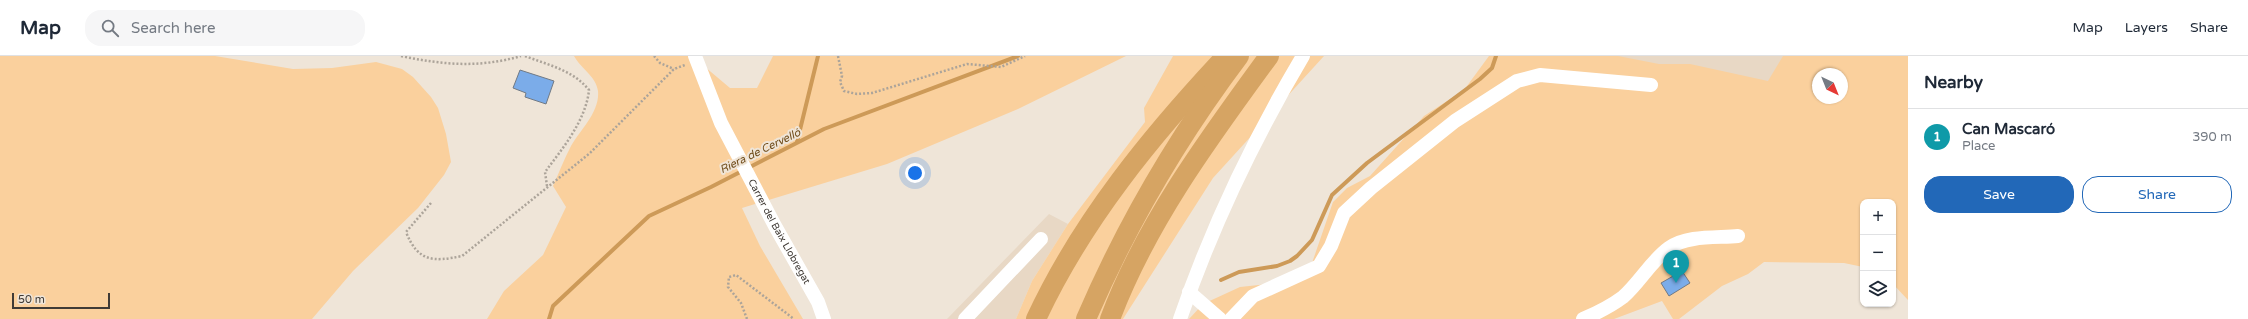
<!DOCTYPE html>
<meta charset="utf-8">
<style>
body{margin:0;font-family:"Varela Round",sans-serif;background:#f6f6f7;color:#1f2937}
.controls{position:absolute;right:12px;bottom:12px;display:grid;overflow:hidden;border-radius:8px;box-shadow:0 1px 3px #0004}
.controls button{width:36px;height:36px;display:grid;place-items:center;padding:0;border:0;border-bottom:1px solid #e0e1e3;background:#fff;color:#1f2937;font:20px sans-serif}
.compass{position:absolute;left:1812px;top:12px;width:36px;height:36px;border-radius:50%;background:#fff;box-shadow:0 1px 3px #0004;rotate:137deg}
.scale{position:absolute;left:12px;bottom:10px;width:98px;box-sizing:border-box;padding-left:4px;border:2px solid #403b36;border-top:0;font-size:11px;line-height:14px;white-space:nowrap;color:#403b36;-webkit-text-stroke:3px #efe5d8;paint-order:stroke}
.you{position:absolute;left:915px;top:117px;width:14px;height:14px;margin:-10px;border:3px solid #fff;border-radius:50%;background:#1a73e8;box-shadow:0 0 0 6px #1a73e833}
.badge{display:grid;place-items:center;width:26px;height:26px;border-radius:50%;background:#2268b8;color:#fff;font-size:13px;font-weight:700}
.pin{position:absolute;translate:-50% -33px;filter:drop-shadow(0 1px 2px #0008)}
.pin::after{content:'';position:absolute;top:21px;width:14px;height:12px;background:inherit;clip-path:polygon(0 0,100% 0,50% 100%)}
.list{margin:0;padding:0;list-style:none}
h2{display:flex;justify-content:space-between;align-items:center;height:52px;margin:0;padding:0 16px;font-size:17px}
h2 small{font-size:13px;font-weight:400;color:#747a83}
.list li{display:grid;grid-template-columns:26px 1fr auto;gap:12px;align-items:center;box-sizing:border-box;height:56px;padding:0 16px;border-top:1px solid #e0e1e3}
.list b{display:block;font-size:15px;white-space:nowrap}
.list p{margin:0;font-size:13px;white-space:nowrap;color:#747a83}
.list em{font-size:13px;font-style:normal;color:#747a83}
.actions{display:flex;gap:8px;padding:12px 16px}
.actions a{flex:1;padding:9px 0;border:1px solid #2268b8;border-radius:16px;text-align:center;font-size:14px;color:#2268b8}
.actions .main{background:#2268b8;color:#fff}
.icon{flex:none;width:22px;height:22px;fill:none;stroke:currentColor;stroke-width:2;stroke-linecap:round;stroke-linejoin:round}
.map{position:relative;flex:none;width:1908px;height:263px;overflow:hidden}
header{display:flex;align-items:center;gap:24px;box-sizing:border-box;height:56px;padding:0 20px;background:#fff;border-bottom:1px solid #e0e1e3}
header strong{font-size:19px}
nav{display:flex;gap:22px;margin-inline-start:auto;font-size:14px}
.search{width:280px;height:36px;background:#f6f6f7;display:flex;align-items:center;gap:10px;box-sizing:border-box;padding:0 14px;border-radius:16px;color:#747a83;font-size:15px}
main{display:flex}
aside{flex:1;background:#fff}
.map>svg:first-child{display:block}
.built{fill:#e8d8c5}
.green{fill:#fad09d;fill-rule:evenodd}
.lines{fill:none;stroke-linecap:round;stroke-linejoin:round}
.stream{stroke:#cd9a58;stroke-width:4}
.building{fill:#7bace9;stroke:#717a85}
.path{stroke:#aca49a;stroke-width:2.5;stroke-dasharray:2 2;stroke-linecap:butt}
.minor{stroke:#fff;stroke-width:14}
.highway{stroke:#d6a463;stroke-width:20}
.labels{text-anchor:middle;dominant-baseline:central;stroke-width:4;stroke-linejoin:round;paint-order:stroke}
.street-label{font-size:10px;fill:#403b36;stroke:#efe5d8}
.water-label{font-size:11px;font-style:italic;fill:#6f4c1a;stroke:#efe5d8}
</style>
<header>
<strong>Map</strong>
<div class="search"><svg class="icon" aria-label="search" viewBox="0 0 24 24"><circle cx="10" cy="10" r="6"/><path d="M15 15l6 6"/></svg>Search here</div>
<nav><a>Map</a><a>Layers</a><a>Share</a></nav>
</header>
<main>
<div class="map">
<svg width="1908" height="263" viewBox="0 0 1908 263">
<rect width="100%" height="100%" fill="#efe5d8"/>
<g class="built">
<polygon points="1586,0 1790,0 1764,39"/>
<polygon points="1049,158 1068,168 1032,225 1016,263 947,263"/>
</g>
<g class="green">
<polygon points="0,0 215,0 293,13 332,12 376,6 402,13 413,21 431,41 438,52 446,78 451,106 444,119 418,152 353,215 312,263 0,263"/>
<path d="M574,0H692L730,32H757L773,0H1126L1018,53L887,108L742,152L760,190L803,263H487L504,235L543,199L566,151L553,130C559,117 564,103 571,90C580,74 600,56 598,35C596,20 581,13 574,0Z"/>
<polygon points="1173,0 1324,0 1213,122 1123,263 1016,263 1032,225 1068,168 1145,66 1144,52"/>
<path d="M1489,0H1618L1659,8H1690L1768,25L1783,0H1908V244L1893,228V146H1863V211L1844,207L1764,206L1748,218L1722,230L1679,263H1673L1662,245L1614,263H1189L1203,248L1240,231L1268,228L1312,207L1333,146L1347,132L1370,120L1424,60L1464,34ZM1818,18H1842V42H1818Z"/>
</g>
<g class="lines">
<g class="stream">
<polyline points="797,86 818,0"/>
<polyline points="1221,224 1239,216 1277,210 1290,205 1297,200 1312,184 1332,139 1367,107 1480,23 1492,12 1496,0"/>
<polyline points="549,263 553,250 649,160 711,131 824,73 1018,0"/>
</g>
</g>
<g class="building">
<polygon points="520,14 554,25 546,48 525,41 526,37 513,32"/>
<polygon points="1682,215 1690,227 1669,240 1661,227"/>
</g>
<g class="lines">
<g class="path">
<path d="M401,0C443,9 480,12 521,0"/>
<path d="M525,0C548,9 573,14 589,34C586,64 563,92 545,116L547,130"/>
<polyline points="654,0 660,7 674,13"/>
<polyline points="838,0 842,20 840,26 844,35 857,38 872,37 967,8 1001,11 1025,0"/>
<path d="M431,147L406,176C418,206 433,206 462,200L590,97L674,13L685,9"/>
<polyline points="747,263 741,247 728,231 729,221 736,219 794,263"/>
</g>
<g class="minor">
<path id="s1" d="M695,0L721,67L775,170L818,246L824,263"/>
<polyline points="1189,236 1220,263"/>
<polyline points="965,263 1041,183"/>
<path d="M1180,263C1212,170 1253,84 1303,0"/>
<polyline points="1231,263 1253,240 1319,210 1331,190 1344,157 1371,132 1455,65 1517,25 1540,19 1651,29"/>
<path d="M1583,263C1597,257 1611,250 1623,241C1640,226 1651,205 1669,192C1687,179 1717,182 1738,180"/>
</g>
<g class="highway">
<path d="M1036,263C1082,164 1152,79 1226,0"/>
<path d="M1086,263C1126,170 1178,81 1239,0"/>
<path d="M1110,263C1146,167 1209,82 1269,0"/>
</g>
</g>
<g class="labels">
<g class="street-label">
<text stroke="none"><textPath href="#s1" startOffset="195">Carrer del Baix Llobregat</textPath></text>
</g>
<g class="water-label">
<text transform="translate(760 95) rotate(-26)">Riera de Cervelló</text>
</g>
</g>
</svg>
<div class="controls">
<button>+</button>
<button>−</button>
<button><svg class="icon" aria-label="layers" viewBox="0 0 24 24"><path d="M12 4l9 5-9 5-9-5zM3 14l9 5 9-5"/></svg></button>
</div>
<svg class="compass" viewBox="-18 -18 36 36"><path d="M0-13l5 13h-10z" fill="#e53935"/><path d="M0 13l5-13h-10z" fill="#747a83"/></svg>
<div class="scale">50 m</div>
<div class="you"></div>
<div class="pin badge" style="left:1676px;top:227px;background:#0f9aa8">1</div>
</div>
<aside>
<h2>Nearby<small></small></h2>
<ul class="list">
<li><span class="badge" style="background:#0f9aa8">1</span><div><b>Can Mascaró</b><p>Place</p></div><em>390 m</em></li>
</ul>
<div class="actions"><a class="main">Save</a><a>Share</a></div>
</aside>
</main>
